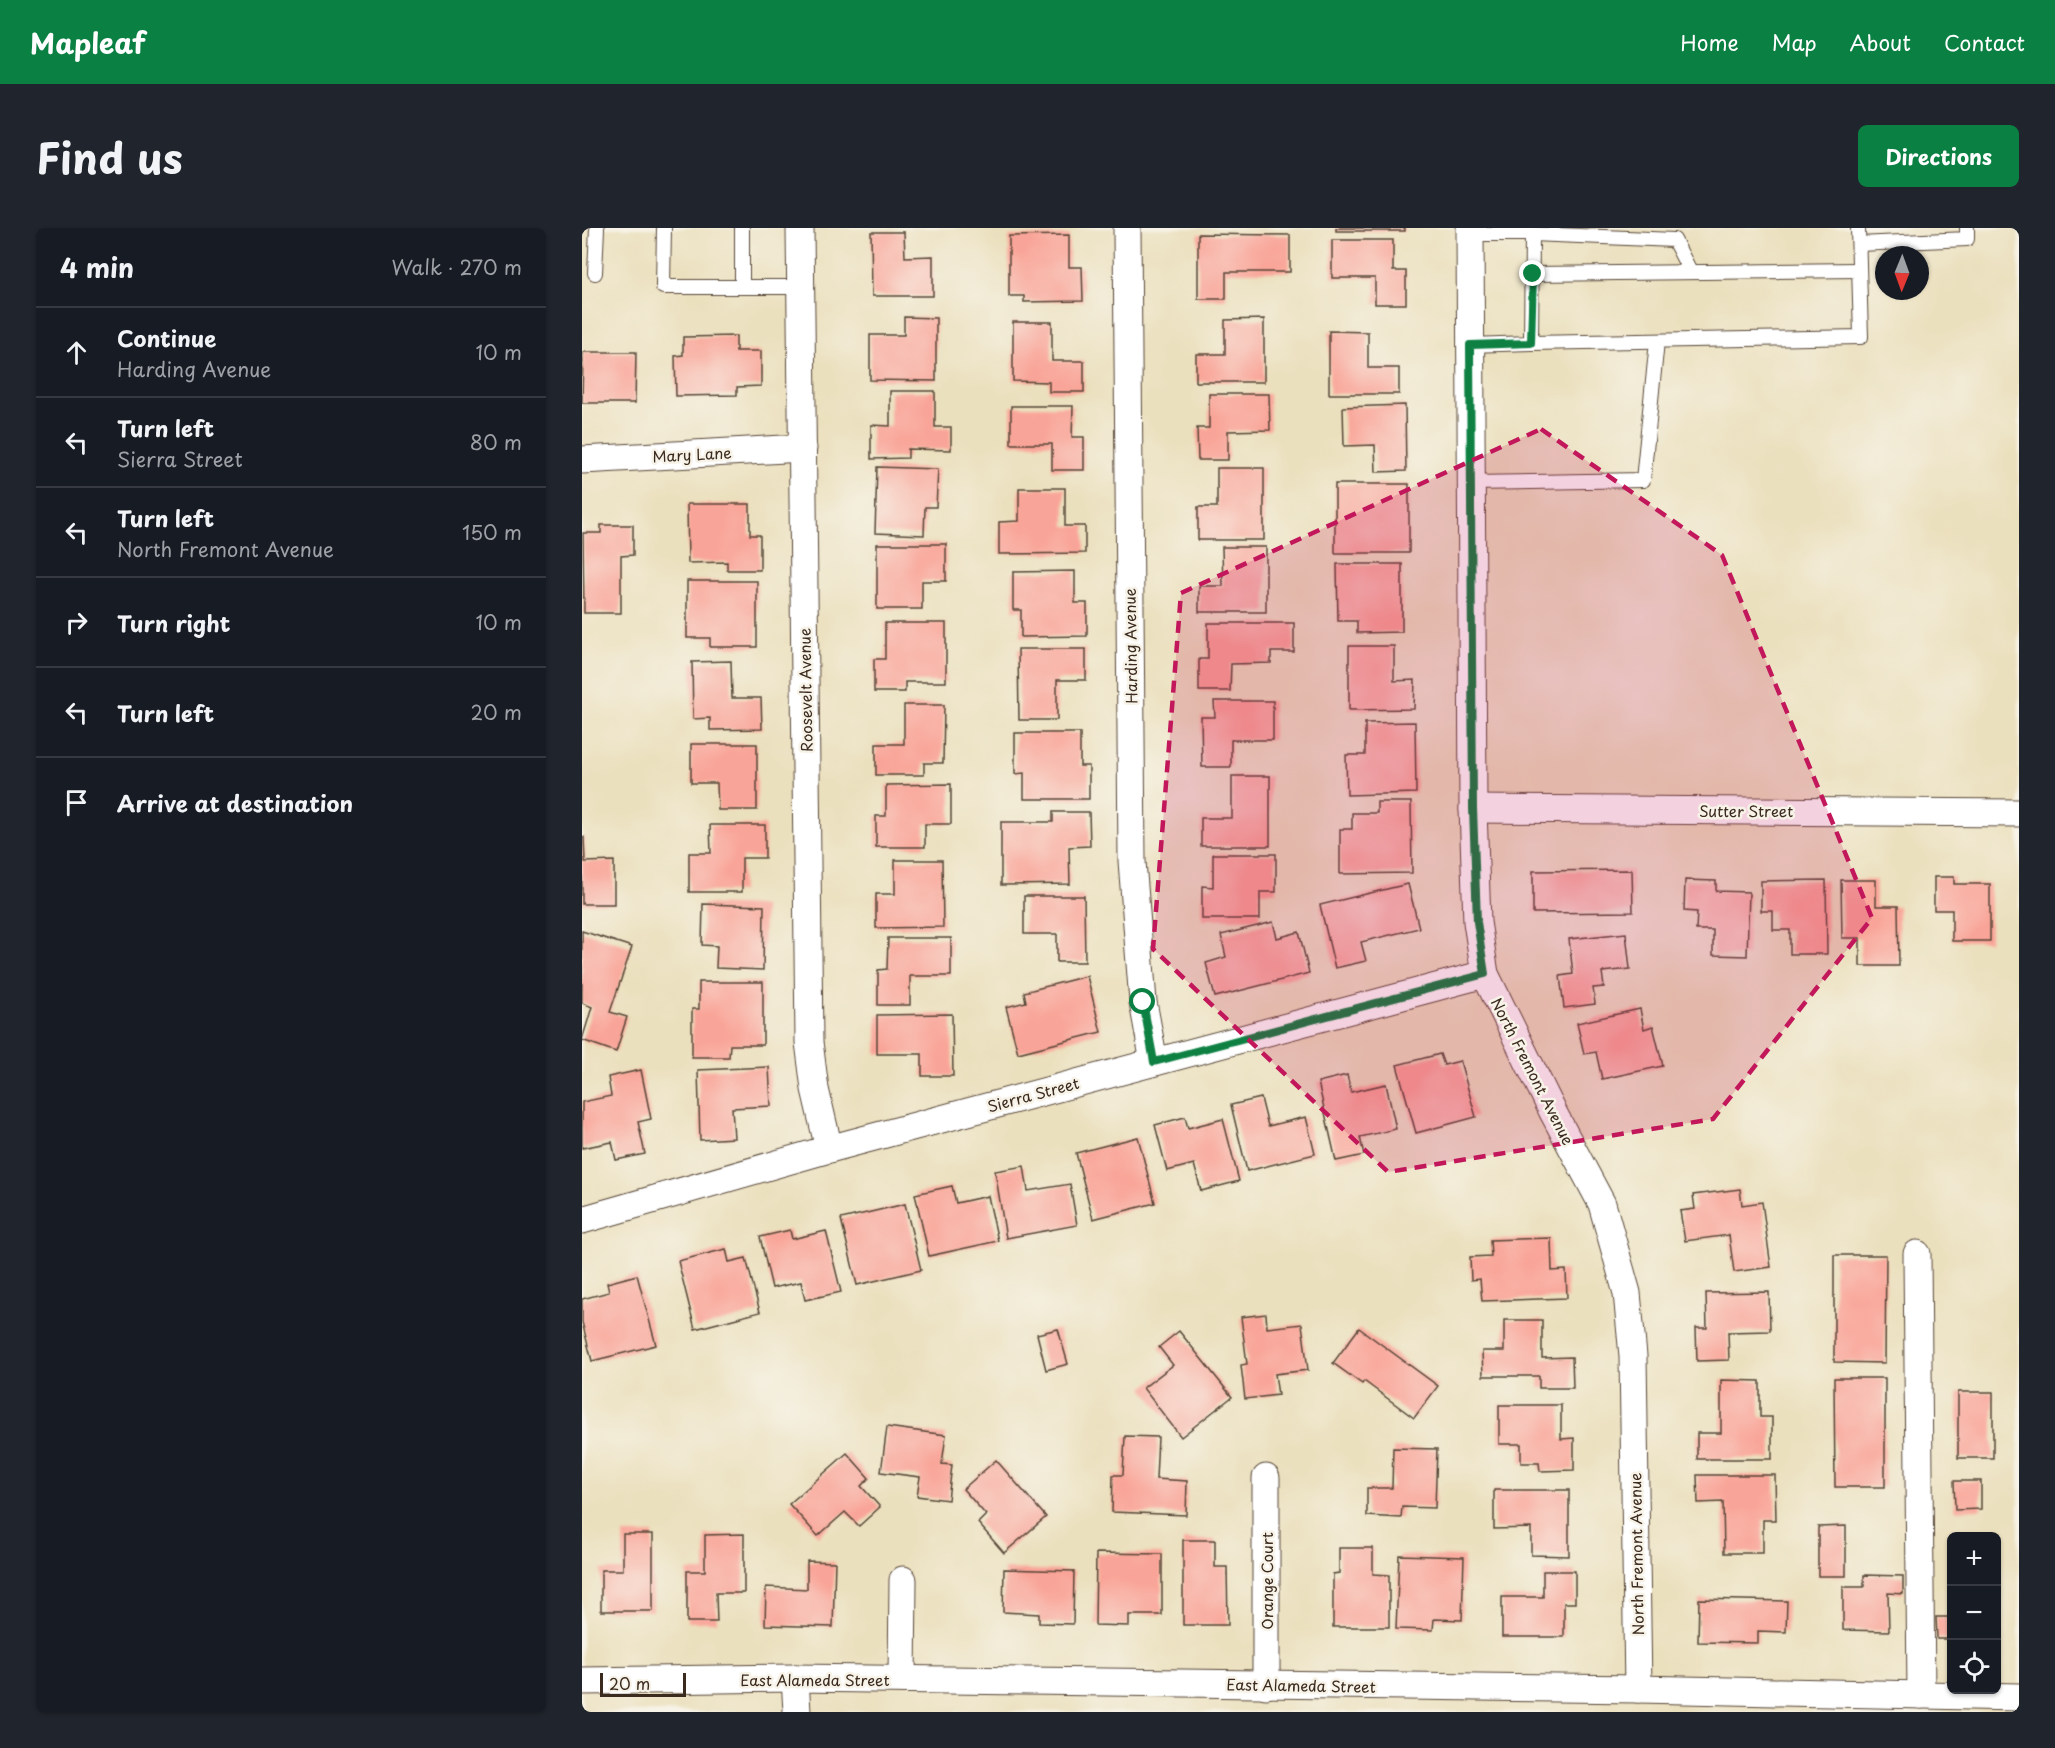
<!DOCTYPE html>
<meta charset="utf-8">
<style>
body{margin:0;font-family:"Playpen Sans",sans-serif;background:#20242c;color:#f1f3f6}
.controls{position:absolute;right:18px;bottom:18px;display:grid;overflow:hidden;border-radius:9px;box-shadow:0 2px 4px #0004}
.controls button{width:54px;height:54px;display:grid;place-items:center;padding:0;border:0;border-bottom:2px solid #363941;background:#171b24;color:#f1f3f6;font:30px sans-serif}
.compass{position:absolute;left:1293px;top:18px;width:54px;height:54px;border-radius:50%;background:#171b24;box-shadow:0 2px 4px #0004;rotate:181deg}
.scale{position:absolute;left:18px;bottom:15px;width:86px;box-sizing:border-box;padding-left:6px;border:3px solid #3b2a1e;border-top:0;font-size:16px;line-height:21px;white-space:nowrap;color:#3b2a1e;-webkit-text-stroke:4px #f7f3e8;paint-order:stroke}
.stop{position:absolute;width:18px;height:18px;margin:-14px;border:4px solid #0b8043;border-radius:50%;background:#fff}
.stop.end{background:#0b8043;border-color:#fff;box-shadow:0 2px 6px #0008}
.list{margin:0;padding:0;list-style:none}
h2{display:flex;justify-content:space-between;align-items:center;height:78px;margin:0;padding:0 24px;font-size:26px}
h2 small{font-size:20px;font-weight:400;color:#9ea1a6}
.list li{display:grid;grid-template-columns:39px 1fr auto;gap:18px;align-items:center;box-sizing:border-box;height:90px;padding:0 24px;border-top:2px solid #363941}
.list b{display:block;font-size:22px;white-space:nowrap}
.list p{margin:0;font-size:20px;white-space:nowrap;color:#9ea1a6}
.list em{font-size:20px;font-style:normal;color:#9ea1a6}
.icon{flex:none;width:33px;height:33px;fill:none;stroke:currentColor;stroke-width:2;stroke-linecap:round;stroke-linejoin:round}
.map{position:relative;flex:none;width:1437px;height:1484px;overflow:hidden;border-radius:9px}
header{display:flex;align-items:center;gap:36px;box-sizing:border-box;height:84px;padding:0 30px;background:#0b8043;color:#fff}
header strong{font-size:28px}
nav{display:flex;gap:33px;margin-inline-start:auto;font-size:21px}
.intro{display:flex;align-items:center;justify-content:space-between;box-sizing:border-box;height:144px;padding:0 36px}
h1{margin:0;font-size:42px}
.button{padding:15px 27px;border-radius:9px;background:#0b8043;color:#fff;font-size:21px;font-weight:700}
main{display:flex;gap:36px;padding:0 36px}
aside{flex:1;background:#171b24;border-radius:9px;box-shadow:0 2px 4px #0004}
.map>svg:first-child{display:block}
.building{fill:#f9a498}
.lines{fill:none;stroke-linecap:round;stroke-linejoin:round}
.lane-casing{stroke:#554536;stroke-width:16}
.street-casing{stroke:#554536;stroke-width:29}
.lane{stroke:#fff;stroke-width:14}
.street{stroke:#fff;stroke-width:27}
.route{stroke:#0b8043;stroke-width:8}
.marked{fill:#c2185b;fill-opacity:0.2;stroke:#c2185b;stroke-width:4.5;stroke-dasharray:12 8;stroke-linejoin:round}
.labels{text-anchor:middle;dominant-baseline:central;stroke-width:5;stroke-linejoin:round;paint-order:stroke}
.street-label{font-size:15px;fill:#3b2a1e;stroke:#f7f3e8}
</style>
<header>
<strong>Mapleaf</strong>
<nav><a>Home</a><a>Map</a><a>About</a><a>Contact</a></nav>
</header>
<div class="intro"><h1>Find us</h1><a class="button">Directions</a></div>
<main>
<aside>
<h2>4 min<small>Walk · 270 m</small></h2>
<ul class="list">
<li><svg class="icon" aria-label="ahead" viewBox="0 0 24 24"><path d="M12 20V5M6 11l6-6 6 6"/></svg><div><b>Continue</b><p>Harding Avenue</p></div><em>10 m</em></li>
<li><svg class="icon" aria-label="left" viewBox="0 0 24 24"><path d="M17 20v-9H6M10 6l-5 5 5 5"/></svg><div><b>Turn left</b><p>Sierra Street</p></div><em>80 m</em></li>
<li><svg class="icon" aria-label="left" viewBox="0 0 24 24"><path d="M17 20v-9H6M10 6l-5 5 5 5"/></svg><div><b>Turn left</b><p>North Fremont Avenue</p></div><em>150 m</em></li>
<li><svg class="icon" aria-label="right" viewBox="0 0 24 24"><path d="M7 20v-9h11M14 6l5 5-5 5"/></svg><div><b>Turn right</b></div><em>10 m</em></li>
<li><svg class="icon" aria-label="left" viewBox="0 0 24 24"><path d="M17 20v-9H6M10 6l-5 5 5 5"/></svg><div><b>Turn left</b></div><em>20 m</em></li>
<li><svg class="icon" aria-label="arrive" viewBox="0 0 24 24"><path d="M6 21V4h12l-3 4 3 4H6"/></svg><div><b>Arrive at destination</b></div></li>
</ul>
</aside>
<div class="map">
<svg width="1437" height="1484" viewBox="0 0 1437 1484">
<rect width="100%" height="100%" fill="#f7f3e8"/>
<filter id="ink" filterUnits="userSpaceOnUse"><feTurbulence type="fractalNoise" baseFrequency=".0167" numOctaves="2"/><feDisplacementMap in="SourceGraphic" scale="12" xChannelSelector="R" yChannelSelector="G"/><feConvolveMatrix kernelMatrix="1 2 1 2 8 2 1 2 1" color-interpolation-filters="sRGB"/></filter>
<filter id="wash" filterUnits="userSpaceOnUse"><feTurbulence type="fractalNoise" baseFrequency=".008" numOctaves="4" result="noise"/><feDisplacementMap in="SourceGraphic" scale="24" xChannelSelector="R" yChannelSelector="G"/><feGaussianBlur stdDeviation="1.35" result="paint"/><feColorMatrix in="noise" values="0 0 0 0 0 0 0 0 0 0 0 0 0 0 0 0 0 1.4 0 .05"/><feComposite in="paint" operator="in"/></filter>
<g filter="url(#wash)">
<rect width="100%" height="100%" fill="#ebe0be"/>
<g id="blocks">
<g class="building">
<rect x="754" y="0" width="69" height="3"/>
<polygon points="289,4 322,4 323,29 351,28 351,68 290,68"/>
<polygon points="616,6 708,7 708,44 644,44 644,71 616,71"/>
<polygon points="487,7 487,39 500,39 501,73 442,74 442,68 427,68 427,8"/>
<polygon points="750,12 811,12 811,43 824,43 824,76 793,76 793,50 750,50"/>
<polygon points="322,89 354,90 354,153 288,152 288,107 322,107"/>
<polygon points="682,91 682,154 614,154 614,126 643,126 643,92"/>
<polygon points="431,94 470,94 470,133 502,133 502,164 467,164 467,154 431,153"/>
<polygon points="747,103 786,104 786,140 817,140 817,166 747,166"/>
<polygon points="154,108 154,123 179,123 179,158 155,159 155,167 94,168 93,128 101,127 101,109"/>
<polygon points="1,124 54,124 53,175 0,175"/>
<polygon points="308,163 353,163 353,199 369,199 369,222 326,221 326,230 289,231 289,197 308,198"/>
<polygon points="627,166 687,166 688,202 646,203 646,232 616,232 615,200 627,200"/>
<polygon points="823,177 824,243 794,244 793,217 762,218 761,179"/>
<polygon points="429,178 491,178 490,209 502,209 502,242 470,242 470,216 429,216"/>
<polygon points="295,239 356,241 354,279 343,279 342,307 293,305"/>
<polygon points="635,240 682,240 682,312 616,312 616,279 635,279"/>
<rect x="753" y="256" width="74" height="69"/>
<polygon points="437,260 483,260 483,298 503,298 503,325 417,326 417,294 437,293"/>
<polygon points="105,276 168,276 168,307 178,307 178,342 145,342 145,334 106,335"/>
<polygon points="19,297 51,297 51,327 39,328 39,385 2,385 1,305 19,305"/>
<polygon points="295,316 364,316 364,353 340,353 340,381 295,381"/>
<polygon points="640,319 684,319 684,384 617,384 617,358 641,358"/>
<polygon points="755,336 820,336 820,404 775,405 775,393 756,393"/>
<polygon points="493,343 493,375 505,375 505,408 439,409 439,382 431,382 431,344"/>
<polygon points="105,353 175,353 175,419 128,419 128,410 105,410"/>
<polygon points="303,395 364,395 364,454 323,454 323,464 292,464 292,431 303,431"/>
<polygon points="626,395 712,395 712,424 689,424 689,435 649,436 648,463 617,463 617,431 626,431"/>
<polygon points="767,418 812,418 812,453 833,452 832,481 767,482"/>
<polygon points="436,421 504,421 504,452 475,452 475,492 437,492"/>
<polygon points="149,433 150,470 179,470 180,501 128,502 128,490 111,491 110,434"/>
<polygon points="632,473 691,473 691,512 649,512 649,539 620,539 619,489 633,489"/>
<polygon points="322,477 362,477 361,535 342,535 342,547 294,547 294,516 322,516"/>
<polygon points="833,494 834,565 765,567 764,527 783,527 783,495"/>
<polygon points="433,505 498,505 498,538 507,538 507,571 442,571 442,545 433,546"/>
<polygon points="109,516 175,516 175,582 136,582 135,555 109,555"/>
<polygon points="650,548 688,548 688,618 619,618 619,590 650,590"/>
<polygon points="369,556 369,596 343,596 343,619 294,619 294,588 304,588 304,557"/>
<polygon points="795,574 829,574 830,645 758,646 758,601 770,601 770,585 795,585"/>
<polygon points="471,584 507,584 508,618 487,619 488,656 419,657 419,594 471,594"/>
<polygon points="128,597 183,597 183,630 160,630 160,664 107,664 107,625 129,625"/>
<polygon points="0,609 2,609 3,634 32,633 32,676 0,676"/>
<polygon points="631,626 694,626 694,664 678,664 678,691 620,691 620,658 631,659"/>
<polygon points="313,632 360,632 361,699 294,700 294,666 313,666"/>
<polygon points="1050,642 1051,684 951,685 951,643"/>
<polygon points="1352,649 1372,649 1372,656 1408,656 1408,713 1370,713 1370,682 1352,682"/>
<polygon points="1103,652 1134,653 1134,663 1167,664 1165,728 1131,727 1131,702 1114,702 1115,684 1102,683"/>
<polygon points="1244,652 1245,726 1208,726 1208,702 1191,702 1191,683 1179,683 1179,653"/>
<polygon points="1259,652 1294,652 1294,678 1316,678 1317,738 1278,738 1278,710 1260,710"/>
<polygon points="826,656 837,700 779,714 784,733 753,740 738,677"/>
<polygon points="442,668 502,668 503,734 475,734 475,706 442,706"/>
<polygon points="121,676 182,678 181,742 134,740 135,718 120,717"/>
<polygon points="691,694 695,710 717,704 727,745 633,769 624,735 644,729 639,707"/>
<polygon points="0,703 50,719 28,784 45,789 34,824 0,812 10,779 0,775"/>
<polygon points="1044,705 1048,741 1020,744 1022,759 1011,760 1013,776 982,780 978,748 991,746 987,711"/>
<polygon points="306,710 369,710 369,748 328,748 328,777 296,777 296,742 305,741"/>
<polygon points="505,748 519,804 436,825 424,779 444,774 442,764"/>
<polygon points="117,754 181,754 181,817 148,817 147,829 110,829 110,781 117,781"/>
<polygon points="1058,781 1062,801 1071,798 1081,838 1020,851 1014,824 1002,826 995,795"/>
<polygon points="370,786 371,848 340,848 340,826 295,826 295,787"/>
<polygon points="858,826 862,837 878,833 894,889 834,905 815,837"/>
<polygon points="187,839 189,878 150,880 152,910 118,912 116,842"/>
<polygon points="59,842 69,891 56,894 63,926 34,932 30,914 0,920 0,874 29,868 26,849"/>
<polygon points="765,847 769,864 804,856 814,901 778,909 782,927 754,933 736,854"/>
<polygon points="679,870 686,898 724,889 733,926 665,943 649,877"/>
<polygon points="603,889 606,900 641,891 657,953 619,963 612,936 585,943 573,897"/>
<polygon points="556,909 573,975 511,991 494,925"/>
<polygon points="442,938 446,963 488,956 495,997 424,1010 413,943"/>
<polygon points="370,958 374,975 406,968 416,1013 347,1028 333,966"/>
<polygon points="1158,961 1160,977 1180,974 1189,1039 1152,1044 1147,1007 1103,1013 1098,983 1113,981 1111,967"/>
<polygon points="323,976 339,1042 275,1057 259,991"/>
<polygon points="208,1002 210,1011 244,1003 259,1064 223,1072 219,1054 190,1060 178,1009"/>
<polygon points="969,1010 970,1043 984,1042 985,1070 900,1073 898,1051 889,1052 888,1029 909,1028 908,1012"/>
<polygon points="144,1021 147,1034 164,1030 178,1084 113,1101 96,1033"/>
<polygon points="1252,1027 1304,1027 1303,1135 1252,1134"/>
<polygon points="55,1047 74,1117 10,1133 0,1094 0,1071 27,1064 25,1055"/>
<polygon points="1187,1064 1188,1103 1146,1104 1147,1132 1115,1133 1114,1100 1125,1100 1124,1065"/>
<polygon points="684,1086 685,1100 720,1096 726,1142 693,1146 696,1167 663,1171 659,1137 665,1136 659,1089"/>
<polygon points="922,1092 960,1092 960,1130 990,1129 991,1160 957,1160 957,1148 901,1148 900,1123 922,1123"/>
<polygon points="777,1100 856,1158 832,1190 782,1153 780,1156 751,1135"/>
<polygon points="476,1101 486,1136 464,1142 455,1106"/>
<polygon points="597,1103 650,1169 599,1209 561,1160 591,1137 577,1119"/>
<polygon points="1252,1150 1303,1150 1303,1259 1253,1259"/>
<polygon points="1139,1152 1178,1153 1178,1189 1190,1189 1190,1231 1115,1231 1115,1205 1139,1205"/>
<rect x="1376" y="1164" width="35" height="66"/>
<polygon points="917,1177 979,1177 979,1211 992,1210 992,1242 958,1243 957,1235 939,1235 939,1216 917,1216"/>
<polygon points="305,1199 364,1207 360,1236 370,1237 366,1272 335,1268 338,1249 299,1244"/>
<polygon points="543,1208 576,1209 574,1251 605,1253 604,1287 530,1284 531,1247 541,1247"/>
<polygon points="811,1220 855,1221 853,1280 820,1279 819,1290 785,1288 785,1260 810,1260"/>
<polygon points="265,1225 287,1250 279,1258 298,1279 277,1298 263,1284 236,1308 207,1276"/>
<polygon points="414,1232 464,1289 422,1325 396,1295 404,1287 381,1261"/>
<polygon points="1115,1247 1193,1247 1194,1292 1181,1292 1181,1325 1142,1325 1141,1274 1116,1275"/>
<polygon points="1372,1253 1399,1253 1399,1281 1373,1282"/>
<polygon points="912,1262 987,1262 987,1328 949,1327 949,1300 912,1301"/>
<polygon points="1264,1298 1264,1348 1236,1348 1236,1299"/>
<polygon points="41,1306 71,1306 71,1383 19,1383 19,1342 41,1342"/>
<polygon points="162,1306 162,1365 134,1365 135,1394 105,1394 105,1343 123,1343 123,1307"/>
<polygon points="601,1312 633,1312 633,1339 645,1339 646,1397 601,1397"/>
<polygon points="757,1320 791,1320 791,1346 807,1347 807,1399 751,1399 751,1346 757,1345"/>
<polygon points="514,1325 580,1326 580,1387 547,1387 547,1398 513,1397"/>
<polygon points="817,1327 882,1329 880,1392 852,1391 851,1402 814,1401"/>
<polygon points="225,1333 253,1334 251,1399 183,1397 184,1359 225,1361"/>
<polygon points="422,1341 492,1343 491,1396 457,1395 457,1386 421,1384"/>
<polygon points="961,1343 993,1343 993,1375 982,1375 982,1409 920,1409 920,1369 961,1369"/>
<polygon points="1282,1347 1321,1348 1321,1366 1306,1365 1307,1403 1261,1402 1261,1359 1282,1359"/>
<polygon points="1117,1371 1205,1373 1204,1404 1176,1403 1176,1415 1116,1414"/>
<polygon points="1354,1389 1370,1389 1370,1411 1355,1411"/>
</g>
</g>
</g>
<g filter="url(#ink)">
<use href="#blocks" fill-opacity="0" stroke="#554536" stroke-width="1.5"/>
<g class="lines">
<defs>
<g id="lane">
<polyline points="82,0 81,59 219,59"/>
<polyline points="160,0 160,59"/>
<polyline points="888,6 950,6 1092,12 1108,43"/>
<polyline points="1277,16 1385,11 1385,0"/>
<polyline points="13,45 15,0"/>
<polyline points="951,46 1277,42"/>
<polyline points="949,115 1279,109 1276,0"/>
<polyline points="888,117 949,115 950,6"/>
<polyline points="889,255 1061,252 1075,113"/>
</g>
<g id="street">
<polyline points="218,0 227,814 233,861 247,921"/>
<polyline points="545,0 550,633 561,774 572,834"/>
<polyline points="888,0 891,581 895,694 903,746 972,886 1020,976 1045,1065 1051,1128 1056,1461"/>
<polyline points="0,232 221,220"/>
<polyline points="891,581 1437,585"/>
<polyline points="0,992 247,921 903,746"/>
<polyline points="1335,1026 1339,1467"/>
<polyline points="684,1250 684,1457"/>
<polyline points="213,1450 215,1484"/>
<polyline points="320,1451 321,1352"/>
<polyline points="0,1453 213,1450 1056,1461 1437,1469"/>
</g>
</defs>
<use href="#lane" class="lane-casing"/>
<use href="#street" class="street-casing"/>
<use href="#lane" class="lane"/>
<use href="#street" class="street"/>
</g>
</g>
<g class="lines" filter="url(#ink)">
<polyline class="route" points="561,774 572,834 903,746 895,694 891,580 888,117 949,115 951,46"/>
</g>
<path class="marked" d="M959,201L1140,327L1290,690L1131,891L806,944L571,721L599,365Z"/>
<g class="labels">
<g class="street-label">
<text transform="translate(110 226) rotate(-3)">Mary Lane</text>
<text transform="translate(548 418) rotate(-91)">Harding Avenue</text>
<text transform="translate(223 462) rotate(-91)">Roosevelt Avenue</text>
<text x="1164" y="582">Sutter Street</text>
<text transform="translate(951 843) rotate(63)">North Fremont Avenue</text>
<text transform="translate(451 866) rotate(-15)">Sierra Street</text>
<text transform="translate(1054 1326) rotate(-91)">North Fremont Avenue</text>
<text transform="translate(684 1353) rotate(-90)">Orange Court</text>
<text x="233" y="1451">East Alameda Street</text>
<text transform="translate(719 1457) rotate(1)">East Alameda Street</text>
</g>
</g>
</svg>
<div class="controls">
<button>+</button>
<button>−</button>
<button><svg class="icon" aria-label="locate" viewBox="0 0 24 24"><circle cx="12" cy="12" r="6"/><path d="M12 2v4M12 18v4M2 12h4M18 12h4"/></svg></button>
</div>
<svg class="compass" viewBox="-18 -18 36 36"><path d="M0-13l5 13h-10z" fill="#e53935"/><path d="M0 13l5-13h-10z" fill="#9ea1a6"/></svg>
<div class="scale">20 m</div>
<div class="stop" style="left:561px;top:774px"></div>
<div class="stop end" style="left:951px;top:46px"></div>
</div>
</main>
